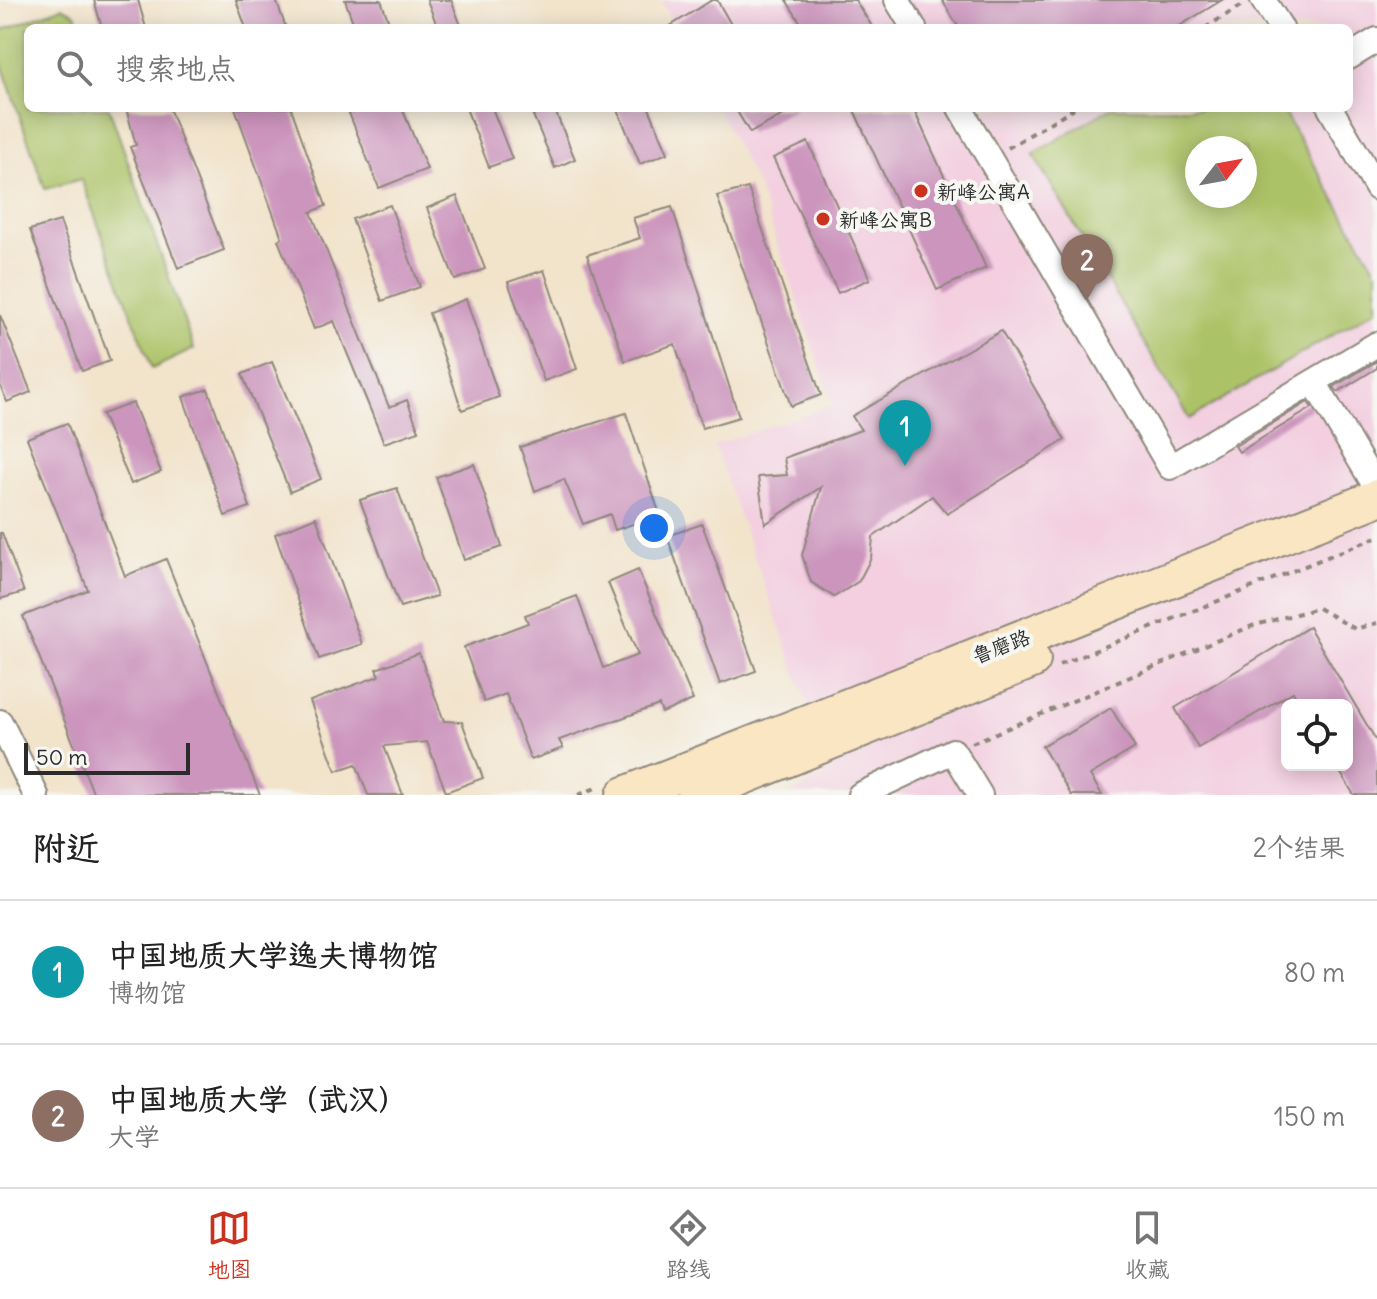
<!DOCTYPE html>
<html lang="zh">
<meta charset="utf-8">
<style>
body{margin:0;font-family:Delius,"LXGW WenKai TC",sans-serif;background:#f2f2f2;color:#222}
.controls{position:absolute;right:24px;bottom:24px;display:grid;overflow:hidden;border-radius:12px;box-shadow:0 4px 20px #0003}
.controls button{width:72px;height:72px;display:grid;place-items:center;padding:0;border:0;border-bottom:2px solid #e0e0e0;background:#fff;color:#222;font:40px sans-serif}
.compass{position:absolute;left:1185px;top:136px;width:72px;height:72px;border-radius:50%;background:#fff;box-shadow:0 4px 20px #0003;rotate:59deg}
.scale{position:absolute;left:24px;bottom:20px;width:166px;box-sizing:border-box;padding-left:8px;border:4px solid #2b2b2b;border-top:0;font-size:22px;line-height:28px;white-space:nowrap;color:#2b2b2b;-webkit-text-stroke:6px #f6f6f2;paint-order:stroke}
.you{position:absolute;left:654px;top:528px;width:28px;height:28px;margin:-20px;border:6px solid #fff;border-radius:50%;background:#1a73e8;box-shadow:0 0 0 12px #1a73e833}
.badge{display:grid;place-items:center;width:52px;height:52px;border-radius:50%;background:#c8321e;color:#fff;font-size:26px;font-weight:700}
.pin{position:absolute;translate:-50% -66px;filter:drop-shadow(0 2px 4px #0008)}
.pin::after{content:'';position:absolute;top:42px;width:28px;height:24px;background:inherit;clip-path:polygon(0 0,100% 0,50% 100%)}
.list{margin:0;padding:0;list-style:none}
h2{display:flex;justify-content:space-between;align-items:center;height:104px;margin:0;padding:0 32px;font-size:34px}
h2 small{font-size:26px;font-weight:400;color:#767676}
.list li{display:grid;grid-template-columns:52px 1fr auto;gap:24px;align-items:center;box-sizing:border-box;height:144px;padding:0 32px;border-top:2px solid #e0e0e0}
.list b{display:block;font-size:30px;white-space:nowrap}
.list p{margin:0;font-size:26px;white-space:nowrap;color:#767676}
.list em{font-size:26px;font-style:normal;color:#767676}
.icon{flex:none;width:44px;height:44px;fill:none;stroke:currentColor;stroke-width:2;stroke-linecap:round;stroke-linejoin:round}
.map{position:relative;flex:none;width:1377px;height:795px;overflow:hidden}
.search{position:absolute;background:#fff;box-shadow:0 4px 20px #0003;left:24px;right:24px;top:24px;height:88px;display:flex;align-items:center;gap:20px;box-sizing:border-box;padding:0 28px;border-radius:12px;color:#767676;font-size:30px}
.sheet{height:392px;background:#fff}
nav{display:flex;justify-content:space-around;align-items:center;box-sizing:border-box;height:112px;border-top:2px solid #e0e0e0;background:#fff;font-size:22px;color:#767676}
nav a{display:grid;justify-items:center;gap:4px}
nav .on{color:#c8321e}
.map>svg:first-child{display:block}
.built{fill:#f3cfe0;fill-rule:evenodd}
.green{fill:#acc266;stroke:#6c7648;stroke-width:2;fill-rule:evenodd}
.building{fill:#cc95bd}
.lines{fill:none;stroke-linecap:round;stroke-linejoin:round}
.minor-casing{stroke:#8e877b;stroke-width:28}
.secondary-casing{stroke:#8e877b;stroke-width:40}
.path{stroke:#8e877b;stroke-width:4;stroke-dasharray:6 6;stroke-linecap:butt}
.minor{stroke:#fff;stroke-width:24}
.secondary{stroke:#fbe6c4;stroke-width:36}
.poi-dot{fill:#c8321e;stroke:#f6f6f2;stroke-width:3}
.labels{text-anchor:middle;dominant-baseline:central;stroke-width:8;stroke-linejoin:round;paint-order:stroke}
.poi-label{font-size:20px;fill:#2b2b2b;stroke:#f6f6f2;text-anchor:start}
.street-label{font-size:20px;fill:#2b2b2b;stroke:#f6f6f2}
</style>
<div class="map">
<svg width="1377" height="795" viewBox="0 0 1377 795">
<rect width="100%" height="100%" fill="#f6f6f2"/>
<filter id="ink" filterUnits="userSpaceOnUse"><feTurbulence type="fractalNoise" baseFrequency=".0125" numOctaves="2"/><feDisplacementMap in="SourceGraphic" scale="16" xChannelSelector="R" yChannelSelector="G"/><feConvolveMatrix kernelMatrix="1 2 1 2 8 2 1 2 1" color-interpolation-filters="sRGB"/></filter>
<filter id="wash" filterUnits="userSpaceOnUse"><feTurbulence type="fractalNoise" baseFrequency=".006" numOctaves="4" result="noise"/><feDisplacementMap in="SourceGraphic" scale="32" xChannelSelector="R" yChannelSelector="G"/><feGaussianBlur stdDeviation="1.8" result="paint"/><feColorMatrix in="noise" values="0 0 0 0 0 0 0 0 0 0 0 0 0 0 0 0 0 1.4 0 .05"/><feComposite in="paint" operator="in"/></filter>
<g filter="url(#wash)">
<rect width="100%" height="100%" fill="#f2e3cb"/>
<path class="built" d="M665,0H1377V795H789L831,770L714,445L833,405L758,187L717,108H1349V28H675L662,3ZM1197,148H1245V196H1197ZM1287,705H1347V765H1287Z"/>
<g class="green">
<polygon points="62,7 76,14 81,28 28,28 28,108 109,108 194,349 152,369 81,179 45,189 0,59 0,31"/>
<path d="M1111,108H1281L1377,271V309L1189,419L1033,154ZM1197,148H1245V196H1197Z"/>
</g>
<g id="blocks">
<g class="building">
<polygon points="94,0 138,0 146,28 102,28"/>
<polygon points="236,0 276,0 286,28 246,28"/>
<polygon points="345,0 381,0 391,28 355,28"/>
<polygon points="427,0 451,0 462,28 438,28"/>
<polygon points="712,0 717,0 733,28 667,28"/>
<polygon points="786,0 855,0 873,28 804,28"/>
<polygon points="942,0 1222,0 1176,28 959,28"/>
<polygon points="126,108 169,108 224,250 178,268 130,147 136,145"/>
<polygon points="235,108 291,108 326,206 311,212 389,407 407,400 419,431 384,443 334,321 314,329 278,240 282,238"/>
<polygon points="347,108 402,108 427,169 379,188"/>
<polygon points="466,108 492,108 512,159 489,167"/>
<polygon points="530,108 554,108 575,159 555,168"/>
<polygon points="617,108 649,108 668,153 640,164"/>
<polygon points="735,108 796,108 750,133"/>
<polygon points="853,108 913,108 986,268 937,290"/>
<polygon points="808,142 870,279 838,293 773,158"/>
<polygon points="748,188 821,395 791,406 717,196"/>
<polygon points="457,196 485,269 455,280 427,208"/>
<polygon points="390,205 420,287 382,301 352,219"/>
<polygon points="672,207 739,417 702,428 675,344 625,361 587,255 640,238 633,218"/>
<polygon points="60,221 110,361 82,371 30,230"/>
<polygon points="544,270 577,369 544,381 508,282"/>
<polygon points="466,299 499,397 462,410 429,313"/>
<polygon points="0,315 31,392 7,402 0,385"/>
<polygon points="1001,331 1065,440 947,514 932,496 873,537 871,558 859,581 834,597 811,582 802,555 821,487 765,524 758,477 787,475 784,458 861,430 852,416"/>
<polygon points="1377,361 1377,368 1338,392 1334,387"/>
<polygon points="272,362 321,479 290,492 242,374"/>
<polygon points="208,389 250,507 225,516 183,397"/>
<polygon points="1308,402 1312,408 1239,452 1235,446"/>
<polygon points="133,403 161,472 131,484 102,414"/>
<polygon points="626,413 660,515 615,530 610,514 583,524 564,479 535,491 520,447"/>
<polygon points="67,423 125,576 166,559 260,795 94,795 23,616 88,590 27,438"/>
<polygon points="474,464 502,547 464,560 436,477"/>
<polygon points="397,488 437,596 400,607 360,500"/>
<polygon points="316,517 362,644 319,659 275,534"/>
<polygon points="702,524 756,671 720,684 667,536"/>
<polygon points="0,533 2,533 24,592 0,599"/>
<polygon points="638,570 693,700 662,713 659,705 559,740 563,748 531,760 506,694 484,702 464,647 528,623 525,615 577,596 603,668 638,655 608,583"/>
<polygon points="1309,627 1377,742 1377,795 1354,795 1336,765 1347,765 1347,705 1300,705 1293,692 1198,748 1175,708"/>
<polygon points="419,653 444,721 462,722 483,778 446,792 427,742 384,746 403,795 368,795 356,764 336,771 310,701 379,676 376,669"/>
<polygon points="1111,708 1135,748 1090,775 1102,795 1071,795 1042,746 1065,733 1066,735"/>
</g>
</g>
</g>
<g filter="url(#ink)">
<use href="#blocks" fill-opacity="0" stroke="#8e877b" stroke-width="2"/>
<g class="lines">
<defs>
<g id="minor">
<polyline points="897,0 914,28"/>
<polyline points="1263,0 1281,28"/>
<polyline points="1349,57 1377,40"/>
<polyline points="960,108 1170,467 1377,344"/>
<polyline points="1330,108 1377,188"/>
<polyline points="1314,382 1377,489"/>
<polyline points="0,722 36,795"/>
<polyline points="860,795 953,751 980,795"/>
</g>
<g id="secondary">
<polyline points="625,795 1377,498"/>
<polyline points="696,795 1032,660"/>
</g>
</defs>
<use href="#minor" class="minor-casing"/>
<use href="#secondary" class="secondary-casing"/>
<g class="path">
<polyline points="1205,28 1242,5"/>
<polyline points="1008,148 1074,108"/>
<polyline points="1059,665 1377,537"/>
<polyline points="972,743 1252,626 1318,608 1355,629 1377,623"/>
<polyline points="578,795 598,787"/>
</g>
<use href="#minor" class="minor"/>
<use href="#secondary" class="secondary"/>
</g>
</g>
<g class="poi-dot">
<circle cx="921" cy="191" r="8"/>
<circle cx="823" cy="219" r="8"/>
</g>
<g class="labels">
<g class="poi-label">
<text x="937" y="191">新峰公寓A</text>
<text x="839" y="219">新峰公寓B</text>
</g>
<g class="street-label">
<text transform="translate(1001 646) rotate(-21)">鲁磨路</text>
</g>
</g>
</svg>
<div class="controls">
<button><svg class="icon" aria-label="locate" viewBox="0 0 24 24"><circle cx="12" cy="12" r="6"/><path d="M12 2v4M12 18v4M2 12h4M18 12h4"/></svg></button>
</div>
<svg class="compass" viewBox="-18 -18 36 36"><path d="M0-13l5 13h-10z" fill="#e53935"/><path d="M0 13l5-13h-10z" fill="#767676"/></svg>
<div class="scale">50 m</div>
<div class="you"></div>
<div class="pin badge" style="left:905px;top:466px;background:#0f9aa8">1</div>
<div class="pin badge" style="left:1087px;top:300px;background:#8d6e63">2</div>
<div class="search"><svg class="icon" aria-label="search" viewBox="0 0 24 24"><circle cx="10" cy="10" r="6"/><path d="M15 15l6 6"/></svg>搜索地点</div>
</div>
<section class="sheet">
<h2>附近<small>2个结果</small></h2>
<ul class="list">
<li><span class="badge" style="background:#0f9aa8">1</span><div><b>中国地质大学逸夫博物馆</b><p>博物馆</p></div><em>80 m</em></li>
<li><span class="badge" style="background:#8d6e63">2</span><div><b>中国地质大学（武汉）</b><p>大学</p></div><em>150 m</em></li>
</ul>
</section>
<nav>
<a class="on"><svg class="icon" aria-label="map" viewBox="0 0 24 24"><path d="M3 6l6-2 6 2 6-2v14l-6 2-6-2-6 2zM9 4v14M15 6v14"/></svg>地图</a>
<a><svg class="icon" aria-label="directions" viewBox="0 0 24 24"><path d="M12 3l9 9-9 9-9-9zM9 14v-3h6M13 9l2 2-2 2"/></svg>路线</a>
<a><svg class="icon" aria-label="saved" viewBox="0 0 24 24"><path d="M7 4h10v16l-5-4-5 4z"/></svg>收藏</a>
</nav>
